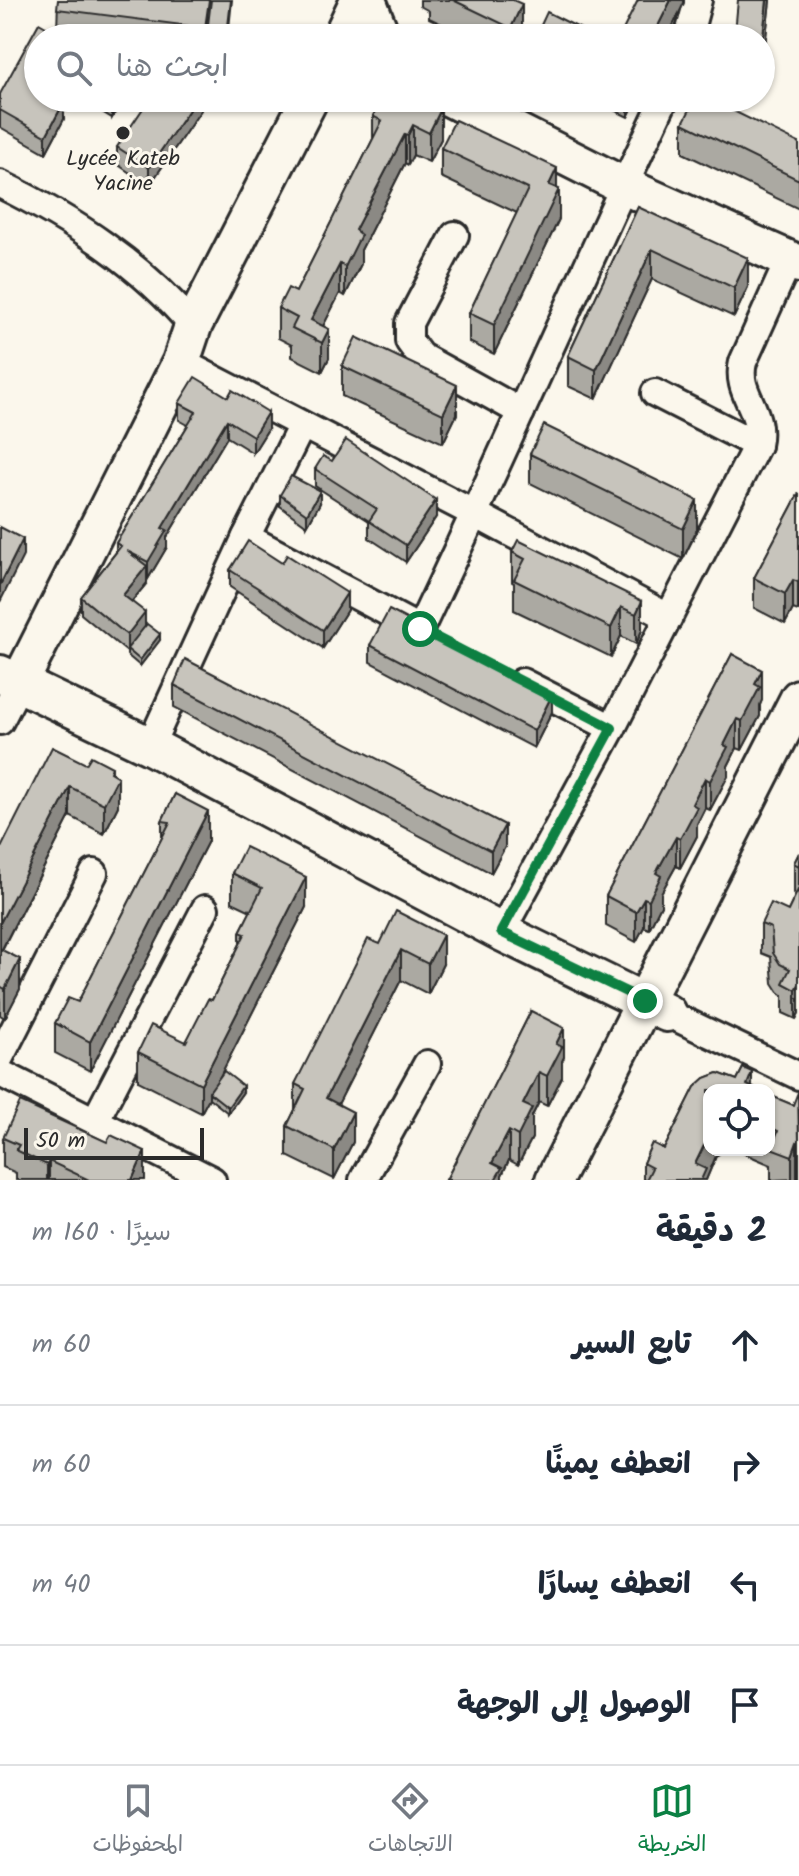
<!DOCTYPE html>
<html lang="ar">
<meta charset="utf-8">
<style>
body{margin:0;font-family:Kalam,"Playpen Sans Arabic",sans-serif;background:#f2f2f3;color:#1f2937;direction:rtl}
.controls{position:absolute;right:24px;bottom:24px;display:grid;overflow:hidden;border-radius:16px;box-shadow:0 2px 6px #0004}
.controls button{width:72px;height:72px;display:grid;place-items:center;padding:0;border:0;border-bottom:2px solid #e0e1e3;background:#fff;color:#1f2937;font:40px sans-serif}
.scale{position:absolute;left:24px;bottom:20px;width:180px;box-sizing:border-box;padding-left:8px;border:4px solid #2b2b2b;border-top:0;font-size:22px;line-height:28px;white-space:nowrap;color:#2b2b2b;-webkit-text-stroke:6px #fbf7ec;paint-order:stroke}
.stop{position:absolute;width:24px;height:24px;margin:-18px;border:6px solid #0b8043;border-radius:50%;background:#fff}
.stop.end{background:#0b8043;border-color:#fff;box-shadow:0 2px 8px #0008}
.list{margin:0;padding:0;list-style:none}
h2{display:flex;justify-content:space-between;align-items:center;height:104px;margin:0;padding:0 32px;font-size:34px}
h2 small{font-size:26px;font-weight:400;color:#747a83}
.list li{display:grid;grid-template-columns:52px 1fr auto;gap:24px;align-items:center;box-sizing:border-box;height:120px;padding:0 32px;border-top:2px solid #e0e1e3}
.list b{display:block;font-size:30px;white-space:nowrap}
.list em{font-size:26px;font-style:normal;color:#747a83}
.icon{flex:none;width:44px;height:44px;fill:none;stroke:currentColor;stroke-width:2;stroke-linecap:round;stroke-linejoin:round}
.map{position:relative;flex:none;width:799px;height:1180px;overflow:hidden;direction:ltr}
.search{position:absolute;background:#fff;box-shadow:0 2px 6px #0004;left:24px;right:24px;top:24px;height:88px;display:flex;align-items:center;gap:20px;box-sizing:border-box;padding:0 28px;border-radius:44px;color:#747a83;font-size:30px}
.sheet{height:584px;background:#fff}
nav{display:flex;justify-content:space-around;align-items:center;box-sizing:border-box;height:112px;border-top:2px solid #e0e1e3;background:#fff;font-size:22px;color:#747a83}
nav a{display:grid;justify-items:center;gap:4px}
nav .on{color:#0b8043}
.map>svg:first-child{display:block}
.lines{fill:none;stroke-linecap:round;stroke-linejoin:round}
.street-casing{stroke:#2b2b2b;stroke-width:32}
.secondary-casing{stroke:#2b2b2b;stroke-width:42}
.street{stroke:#fbf7ec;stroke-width:26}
.secondary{stroke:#fbf7ec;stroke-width:36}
.wall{fill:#aba9a2;stroke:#2b2b2b;stroke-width:2}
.shaded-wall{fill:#8b8984;stroke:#2b2b2b;stroke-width:2}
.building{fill:#c7c4bc;stroke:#2b2b2b;stroke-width:2}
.route{stroke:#0b8043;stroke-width:10}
.poi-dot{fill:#2b2b2b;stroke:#fbf7ec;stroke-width:3}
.labels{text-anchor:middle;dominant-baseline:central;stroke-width:6;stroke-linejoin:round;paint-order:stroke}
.poi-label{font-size:22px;fill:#2b2b2b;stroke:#fbf7ec}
</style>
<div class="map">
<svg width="799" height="1180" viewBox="0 0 799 1180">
<rect width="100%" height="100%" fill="#fbf7ec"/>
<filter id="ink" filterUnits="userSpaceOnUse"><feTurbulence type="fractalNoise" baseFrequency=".0125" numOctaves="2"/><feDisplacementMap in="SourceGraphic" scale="16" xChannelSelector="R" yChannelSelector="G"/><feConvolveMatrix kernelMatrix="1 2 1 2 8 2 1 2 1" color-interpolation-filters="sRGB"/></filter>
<g filter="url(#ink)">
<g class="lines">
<defs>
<g id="street">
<polyline points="688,38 698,0"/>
<path d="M0,184C73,220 141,264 193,326"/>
<polyline points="455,235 409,323 409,341 420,356 521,412"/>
<polyline points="181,362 475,514 668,617"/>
<polyline points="655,393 757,445"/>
<polyline points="246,537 419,629"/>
<path d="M420,629C504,453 582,274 665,98"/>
<polyline points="522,682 612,728"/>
<polyline points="0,721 19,684"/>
<polyline points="150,746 246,537 302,425"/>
<path d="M501,932L612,728L757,445C765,409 735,395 743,362L789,260"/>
<polyline points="667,1013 799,1076"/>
<polyline points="0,1057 94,873"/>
<polyline points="0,1073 212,1180"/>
<polyline points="95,1121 205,909"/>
<polyline points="363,1180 427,1064"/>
</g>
<g id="secondary">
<polyline points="367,0 382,38"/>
<polyline points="341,38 359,0"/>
<polyline points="450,98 622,185 799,264"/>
<polyline points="0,674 150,746 501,932 667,1013"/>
<polyline points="19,684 181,362 193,326 310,98"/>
<polyline points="554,1180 799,698"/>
</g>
</defs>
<use href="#street" class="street-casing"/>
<use href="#secondary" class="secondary-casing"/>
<use href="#street" class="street"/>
<use href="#secondary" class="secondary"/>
</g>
<g class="wall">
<polygon points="58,0 232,0 228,38 207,38 207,33 207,38 114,38 57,31"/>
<polygon points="420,0 513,0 522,34 520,38 471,38 429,18 429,11 420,6"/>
<polygon points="770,0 763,65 761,65 761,38 735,38 735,33"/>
<polygon points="0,94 38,98 64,119 46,153 0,127"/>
<polygon points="201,98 201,110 149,186 117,164 117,147"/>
<polygon points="382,98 441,139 429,162 413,155 408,165 405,163 361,250 361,264 345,296 340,293 323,326 329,358 322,372 292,357 292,345 278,338 278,308 296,292 373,139 373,116"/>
<polygon points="589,98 637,98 628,117"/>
<polygon points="97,103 120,104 112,118 97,109"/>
<polygon points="683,123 799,143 799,209 683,153"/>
<polygon points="441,148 557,188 559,219 494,354 469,342 469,313 517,213 441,177"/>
<polygon points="638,207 748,287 734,317 652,279 596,399 568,386 568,356"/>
<polygon points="342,366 457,414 443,443 342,396"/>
<polygon points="179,403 268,429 253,453 227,437 167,537 167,547 148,579 147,578 147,583 132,601 145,627 160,640 140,666 127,655 127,652 81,614 81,597 116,552 116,543 188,425 179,420"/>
<polygon points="530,454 697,529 683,559 530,483"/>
<polygon points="332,461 436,517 406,562 369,538 369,521 315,486 315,469"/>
<polygon points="799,493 799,609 798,611 793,609 785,624 754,608 754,578"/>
<polygon points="280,495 320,503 307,526 280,506"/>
<polygon points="512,552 642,601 642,630 636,644 621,636 611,657 514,610 514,583 512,582"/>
<polygon points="230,570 347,610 323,648 230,587"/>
<polygon points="370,645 552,712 534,748 370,662"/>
<polygon points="732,654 762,700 760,705 760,716 742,750 737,748 728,766 728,776 710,810 705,808 697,824 697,836 680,868 676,866 661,893 661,905 649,929 644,927 636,942 606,926 606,896"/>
<polygon points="174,685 505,847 491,873 174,707"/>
<polygon points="86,764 112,774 118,806 104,834 70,816 2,950 20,989 5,1018 0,1015 0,850"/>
<polygon points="175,794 208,841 90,1071 55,1053 55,1023 78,1002 162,838 162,821"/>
<polygon points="799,853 799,1013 796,1019 783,1013 783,995 780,994 773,983 771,957 761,953 761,924 788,911 796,894 794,893 794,863"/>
<polygon points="232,873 306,907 219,1078 243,1092 228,1113 209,1098 201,1113 138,1081 138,1052 186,1042 212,1000 240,944 240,932 251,911 232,902"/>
<polygon points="380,944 443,964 428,994 401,980 338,1104 353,1142 334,1179 287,1156 287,1126 295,1110 295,1084"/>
<polygon points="531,1011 564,1057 562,1061 562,1077 547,1106 539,1102 532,1116 532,1138 518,1165 509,1160 502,1175 502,1180 446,1180"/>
<polygon points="743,1068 752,1072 752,1088 758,1090 709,1090 709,1150 724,1150 716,1156 706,1180 643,1180 643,1163 652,1143 664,1149 695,1087 705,1078 718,1073 737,1080"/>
<polygon points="799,1093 799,1179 771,1180 771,1165 736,1150 769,1150 769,1095 793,1105"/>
<polygon points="3,1138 145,1180 16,1180 16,1173 3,1167"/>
</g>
<g class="shaded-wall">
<polygon points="209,0 212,0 207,38 205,38"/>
<polygon points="671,0 684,0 684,3 667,38 652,38"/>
<polygon points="767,0 770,0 763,65 763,36"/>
<polygon points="522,4 522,34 520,38 511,38 511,28"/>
<polygon points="120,98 120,104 112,118 112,112"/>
<polygon points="197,98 201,98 201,110 149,186 149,168"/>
<polygon points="628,98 637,98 628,117"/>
<polygon points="64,102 64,119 46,153 46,136"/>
<polygon points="441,109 441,139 429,162 429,133"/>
<polygon points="413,125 413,155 408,165 408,135"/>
<polygon points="405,134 405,163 361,250 361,264 345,296 345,267 355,230"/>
<polygon points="557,168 557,195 559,189 559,219 494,354 494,325 549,185"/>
<polygon points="652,249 652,279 596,399 596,370"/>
<polygon points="748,258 748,287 734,317 734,288"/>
<polygon points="340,264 340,293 316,340 311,320"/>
<polygon points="329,329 329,358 322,372 322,343"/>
<polygon points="457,385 457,414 443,443 443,414"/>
<polygon points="268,412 268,429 253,453 253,436"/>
<polygon points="227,420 227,437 167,537 167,547 148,579 148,562 162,528"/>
<polygon points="320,491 320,503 307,526 307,514"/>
<polygon points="436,500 436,517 406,562 406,545"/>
<polygon points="697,500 697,529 683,559 683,529"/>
<polygon points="23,539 23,556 0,602 0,585"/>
<polygon points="147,566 147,583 123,612 123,595"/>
<polygon points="799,579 799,609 798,611 798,582"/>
<polygon points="793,580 793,609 785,624 785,594"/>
<polygon points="347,593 347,610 323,648 323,630"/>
<polygon points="642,601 642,630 636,644 636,614"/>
<polygon points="621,607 621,636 611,657 611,628"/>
<polygon points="145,612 145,629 127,649 127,652 127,635"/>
<polygon points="160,634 160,640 140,666 140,660"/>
<polygon points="762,670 762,700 760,705 760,716 742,750 742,721 755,684"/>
<polygon points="552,695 552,712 534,748 534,731"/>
<polygon points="737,719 737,748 728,766 728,776 710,810 710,781 724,745"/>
<polygon points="112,767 112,788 118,777 118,806 104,834 104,804 110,772"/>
<polygon points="705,778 705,808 697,824 697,836 680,868 680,839 692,804"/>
<polygon points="70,787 70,816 0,953 0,923"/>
<polygon points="208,811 208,841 90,1071 90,1042"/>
<polygon points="505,825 505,847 491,873 491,851"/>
<polygon points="676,837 676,866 661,893 661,905 649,929 649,900 656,873"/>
<polygon points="306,877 306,907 211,1094 209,1092 209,1098 201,1113 201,1084"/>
<polygon points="644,898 644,927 636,942 636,912"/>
<polygon points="443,935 443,964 428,994 428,964"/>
<polygon points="401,950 401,980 326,1128 326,1098"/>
<polygon points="20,959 20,989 5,1018 5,989"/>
<polygon points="799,984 799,1013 796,1019 796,990"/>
<polygon points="564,1028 564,1057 562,1061 562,1077 547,1106 547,1076 556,1044"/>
<polygon points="539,1072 539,1102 532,1116 532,1138 518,1165 518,1136 523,1104"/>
<polygon points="752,1072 752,1090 747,1085"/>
<polygon points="243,1086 243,1092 228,1113 228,1107"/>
<polygon points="353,1112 353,1142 334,1179 334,1150"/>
<polygon points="509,1131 509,1160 502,1175 502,1180 492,1180 492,1163"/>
<polygon points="709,1135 709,1150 724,1150 716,1156 706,1180 695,1180 695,1164"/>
<polygon points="797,1142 797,1180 792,1180 792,1156"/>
<polygon points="145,1151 145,1180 132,1180"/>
<polygon points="49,1161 49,1180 47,1180 47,1165"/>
</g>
<g class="building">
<polygon points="58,0 209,0 205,28 57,9"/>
<polygon points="211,0 231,0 227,35 207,33"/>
<polygon points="453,0 513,0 522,4 511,28"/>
<polygon points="638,0 671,0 652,38 619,38"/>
<polygon points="738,0 767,0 763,36 735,33"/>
<polygon points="547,12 599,38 535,38"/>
<polygon points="39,23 65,38 38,38 38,98 57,98 64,102 46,136 0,110 0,94"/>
<polygon points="100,98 120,98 112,112 97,103"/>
<polygon points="150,98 197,98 149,168 117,147"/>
<polygon points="382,98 398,98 406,102 408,98 418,98 441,109 429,133 413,125 408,135 405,134 355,230 361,235 345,267 340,264 311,320 329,329 322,343 292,328 297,318 278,308 288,288 296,292 382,121 373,116"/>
<polygon points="696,98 707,98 799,143 799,180 683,123"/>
<polygon points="455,120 557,168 549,185 559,189 494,325 469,313 528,189 441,148"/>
<polygon points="638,207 748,258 734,288 652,249 596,370 568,356"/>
<polygon points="356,337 457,385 443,414 342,366"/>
<polygon points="195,377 228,397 232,390 268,412 253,436 227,420 162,528 167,530 148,562 127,551 147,566 123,595 145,612 127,635 81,597 121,546 116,543 196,412 179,403"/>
<polygon points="544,425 697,500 683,529 530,454"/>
<polygon points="346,440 436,500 406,545 369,521 377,509 315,469 323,456 332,461"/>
<polygon points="291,476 320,491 307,514 280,495"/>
<polygon points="799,493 799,579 798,582 793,580 785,594 754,578"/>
<polygon points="0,527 23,539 0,585"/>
<polygon points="518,540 642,601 636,614 621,607 611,628 514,580 525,559 512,552"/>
<polygon points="248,541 282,563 287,555 347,593 323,630 230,570"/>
<polygon points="389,610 552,695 534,731 370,645"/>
<polygon points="147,624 160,634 140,660 127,649"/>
<polygon points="732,654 762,670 755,684 760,687 742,721 737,719 724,745 728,747 710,781 705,778 692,804 697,807 680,839 676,837 656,873 661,876 649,900 644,898 636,912 606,896"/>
<polygon points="185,659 505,825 491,851 174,685"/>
<polygon points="52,747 86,764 91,756 112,767 110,772 118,777 104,804 70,787 0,923 0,850"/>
<polygon points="175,794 208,811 90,1042 55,1023 68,998 78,1002 170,822 162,821"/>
<polygon points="245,847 306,877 201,1084 138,1052 151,1025 186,1042 208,999 212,1000 245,934 240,932 262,888 232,873"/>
<polygon points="799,853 799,866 794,863"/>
<polygon points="799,888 799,984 796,990 783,983 790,969 780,964 773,953 771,928 761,924 771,903 788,911"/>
<polygon points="396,911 443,935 428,964 401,950 326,1098 353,1112 334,1150 287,1126 305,1089 295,1084 368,939 380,944"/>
<polygon points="0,949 20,959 5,989 0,986"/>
<polygon points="531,1011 564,1028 556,1044 562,1047 547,1076 539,1072 523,1104 532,1108 518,1136 509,1131 492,1163 502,1168 495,1180 446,1180"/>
<polygon points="743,1068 752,1072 747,1085 758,1090 709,1090 709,1135 695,1164 706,1169 701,1180 646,1180 652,1168 643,1163 652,1143 664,1149 695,1087 705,1078 718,1073 737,1080"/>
<polygon points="224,1071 243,1086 228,1107 209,1092"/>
<polygon points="798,1092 799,1143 797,1142 792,1156 771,1148 778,1131 769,1127 769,1095 793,1105"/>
<polygon points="20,1102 107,1142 111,1135 145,1151 132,1180 89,1180 49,1161 47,1165 16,1150 19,1145 3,1138"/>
</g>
</g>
<g class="lines" filter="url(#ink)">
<polyline class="route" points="420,629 612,728 501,932 645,1001"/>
</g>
<circle class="poi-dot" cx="123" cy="133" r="8"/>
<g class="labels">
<g class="poi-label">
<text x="123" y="159">Lycée Kateb<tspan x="123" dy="25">Yacine</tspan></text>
</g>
</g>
</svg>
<div class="controls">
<button><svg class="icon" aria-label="locate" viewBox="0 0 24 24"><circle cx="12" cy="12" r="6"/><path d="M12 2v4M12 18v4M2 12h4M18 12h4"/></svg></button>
</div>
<div class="scale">50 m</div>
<div class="stop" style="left:420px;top:629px"></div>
<div class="stop end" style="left:645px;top:1001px"></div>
<div class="search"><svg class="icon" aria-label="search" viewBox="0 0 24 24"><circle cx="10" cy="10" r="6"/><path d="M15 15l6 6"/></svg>ابحث هنا</div>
</div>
<section class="sheet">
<h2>2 دقيقة<small>سيرًا · 160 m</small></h2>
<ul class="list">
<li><svg class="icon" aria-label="ahead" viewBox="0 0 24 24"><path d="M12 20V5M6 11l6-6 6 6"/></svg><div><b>تابع السير</b></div><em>60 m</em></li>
<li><svg class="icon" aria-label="right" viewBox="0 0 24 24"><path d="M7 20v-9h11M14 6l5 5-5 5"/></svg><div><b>انعطف يمينًا</b></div><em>60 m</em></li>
<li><svg class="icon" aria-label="left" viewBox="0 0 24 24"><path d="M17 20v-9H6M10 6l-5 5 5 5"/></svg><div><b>انعطف يسارًا</b></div><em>40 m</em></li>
<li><svg class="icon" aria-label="arrive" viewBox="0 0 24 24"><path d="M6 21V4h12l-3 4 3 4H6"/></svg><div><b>الوصول إلى الوجهة</b></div></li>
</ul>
</section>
<nav>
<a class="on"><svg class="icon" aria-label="map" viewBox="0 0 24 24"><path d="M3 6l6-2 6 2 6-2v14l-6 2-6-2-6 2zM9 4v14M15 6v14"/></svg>الخريطة</a>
<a><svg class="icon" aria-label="directions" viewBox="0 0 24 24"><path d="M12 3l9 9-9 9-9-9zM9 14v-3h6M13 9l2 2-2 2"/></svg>الاتجاهات</a>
<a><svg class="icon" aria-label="saved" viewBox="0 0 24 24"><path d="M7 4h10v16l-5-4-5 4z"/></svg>المحفوظات</a>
</nav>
